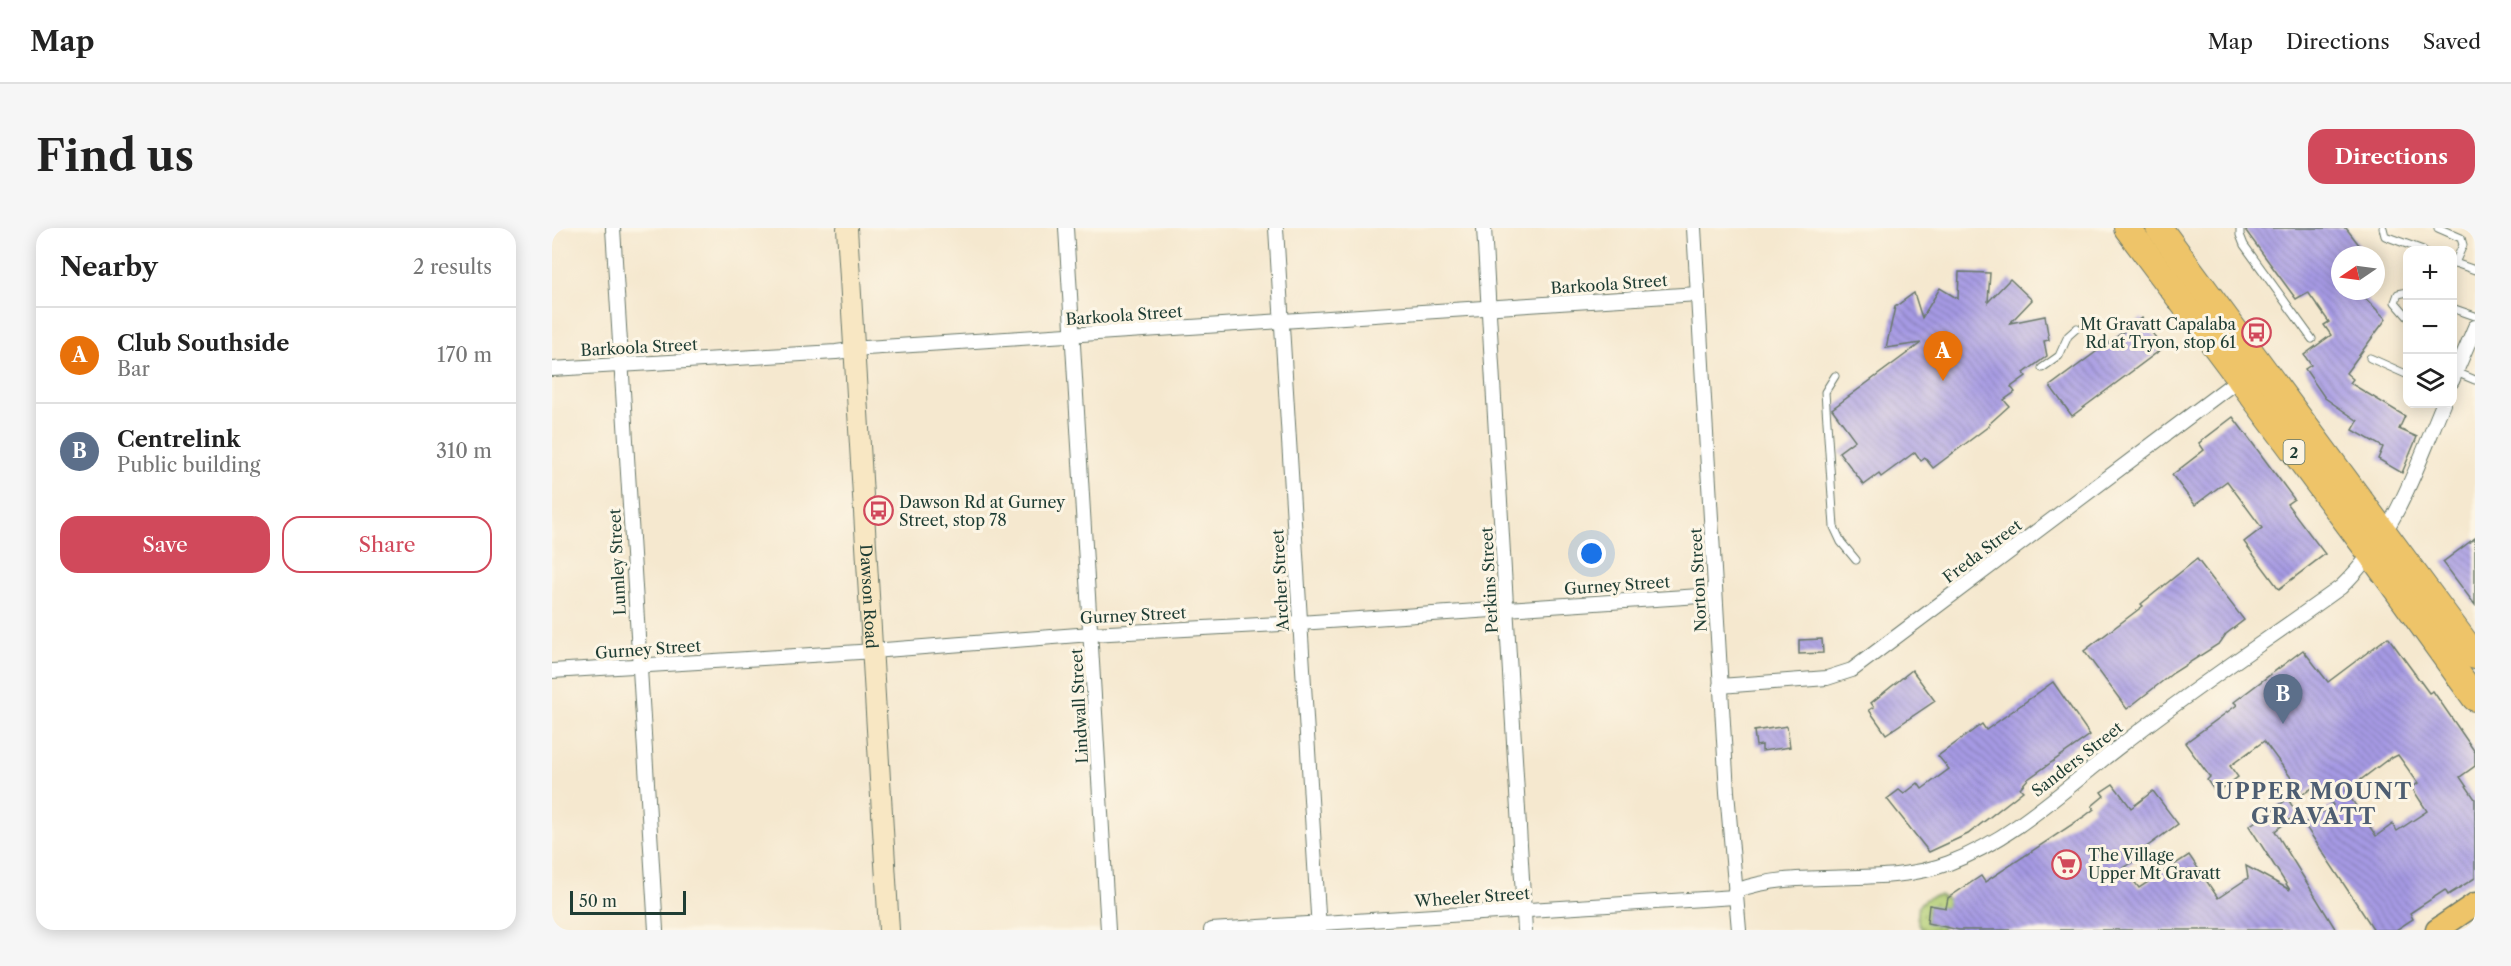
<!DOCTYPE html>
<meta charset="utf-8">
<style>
body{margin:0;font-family:"Libre Caslon Text",serif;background:#f6f6f6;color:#222}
.controls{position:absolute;right:18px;top:18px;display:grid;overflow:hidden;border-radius:12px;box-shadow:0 3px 15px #0003}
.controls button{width:54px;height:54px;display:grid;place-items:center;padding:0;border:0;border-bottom:2px solid #e0e0e0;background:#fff;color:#222;font:30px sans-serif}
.compass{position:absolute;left:1779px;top:18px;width:54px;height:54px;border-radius:50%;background:#fff;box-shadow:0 3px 15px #0003;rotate:257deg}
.scale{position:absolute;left:18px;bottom:15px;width:116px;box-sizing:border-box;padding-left:6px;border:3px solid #1f3d34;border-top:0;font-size:16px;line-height:21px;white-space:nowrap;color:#1f3d34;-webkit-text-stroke:4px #fcf5e5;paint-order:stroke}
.you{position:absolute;left:1040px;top:326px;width:21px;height:21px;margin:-15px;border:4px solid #fff;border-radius:50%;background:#1a73e8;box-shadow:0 0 0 9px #1a73e833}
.badge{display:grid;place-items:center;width:39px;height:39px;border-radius:50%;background:#d1495b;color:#fff;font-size:20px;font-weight:700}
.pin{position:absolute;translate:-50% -50px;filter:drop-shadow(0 2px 3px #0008)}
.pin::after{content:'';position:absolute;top:32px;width:21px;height:18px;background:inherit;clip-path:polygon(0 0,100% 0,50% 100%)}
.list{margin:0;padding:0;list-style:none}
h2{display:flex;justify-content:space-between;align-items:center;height:78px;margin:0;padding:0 24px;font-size:26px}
h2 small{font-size:20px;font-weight:400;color:#767676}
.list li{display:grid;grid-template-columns:39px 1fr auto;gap:18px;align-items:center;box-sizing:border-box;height:96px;padding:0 24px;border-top:2px solid #e0e0e0}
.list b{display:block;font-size:22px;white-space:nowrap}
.list p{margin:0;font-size:20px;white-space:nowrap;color:#767676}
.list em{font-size:20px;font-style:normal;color:#767676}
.actions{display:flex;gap:12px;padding:18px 24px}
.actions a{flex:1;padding:14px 0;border:2px solid #d1495b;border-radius:18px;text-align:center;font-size:21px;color:#d1495b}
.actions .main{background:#d1495b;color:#fff}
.icon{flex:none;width:33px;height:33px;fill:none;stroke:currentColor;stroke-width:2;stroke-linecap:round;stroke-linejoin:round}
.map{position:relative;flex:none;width:1923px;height:702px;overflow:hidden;border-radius:18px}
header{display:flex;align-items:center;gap:36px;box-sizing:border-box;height:84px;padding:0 30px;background:#fff;border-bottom:2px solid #e0e0e0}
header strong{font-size:28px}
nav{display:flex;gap:33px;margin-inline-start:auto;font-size:21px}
.intro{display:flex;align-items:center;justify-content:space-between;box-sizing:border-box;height:144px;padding:0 36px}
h1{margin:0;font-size:42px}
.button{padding:15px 27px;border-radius:18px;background:#d1495b;color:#fff;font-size:21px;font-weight:700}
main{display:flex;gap:36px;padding:0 36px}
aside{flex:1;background:#fff;border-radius:18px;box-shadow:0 3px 15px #0003}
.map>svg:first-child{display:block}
.grass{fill:url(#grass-dots);stroke:#688554;stroke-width:1.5}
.building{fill:url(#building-back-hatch);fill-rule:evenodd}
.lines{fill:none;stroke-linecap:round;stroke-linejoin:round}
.lane-casing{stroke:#6a796a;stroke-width:9}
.street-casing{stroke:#6a796a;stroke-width:16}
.secondary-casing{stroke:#6a796a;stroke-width:22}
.primary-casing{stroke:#6a796a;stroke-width:25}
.highway-casing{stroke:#6a796a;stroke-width:28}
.lane{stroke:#fff;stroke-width:7}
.street{stroke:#fff;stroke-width:14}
.secondary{stroke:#f8e7c3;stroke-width:20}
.primary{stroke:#eec469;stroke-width:22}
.highway{stroke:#eec469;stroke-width:26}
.labels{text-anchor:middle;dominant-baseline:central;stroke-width:6;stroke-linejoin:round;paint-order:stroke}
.shield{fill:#fcf5e5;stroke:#617469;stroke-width:1.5}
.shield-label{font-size:15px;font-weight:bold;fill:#1f3d34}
.street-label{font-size:16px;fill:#1f3d34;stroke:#fcf5e5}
.poi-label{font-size:16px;fill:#1f3d34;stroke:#fcf5e5;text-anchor:start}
.district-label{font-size:22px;font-weight:bold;letter-spacing:1.5px;fill:#4e5e72;stroke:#fcf5e5}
</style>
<header>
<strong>Map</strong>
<nav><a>Map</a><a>Directions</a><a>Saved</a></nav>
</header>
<div class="intro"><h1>Find us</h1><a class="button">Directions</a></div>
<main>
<aside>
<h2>Nearby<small>2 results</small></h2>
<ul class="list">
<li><span class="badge" style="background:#e8710a">A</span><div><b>Club Southside</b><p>Bar</p></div><em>170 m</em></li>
<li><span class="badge" style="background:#5c6f8a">B</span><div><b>Centrelink</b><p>Public building</p></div><em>310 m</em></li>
</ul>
<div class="actions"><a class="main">Save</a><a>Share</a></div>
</aside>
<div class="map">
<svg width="1923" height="702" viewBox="0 0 1923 702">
<defs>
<pattern id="grass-dots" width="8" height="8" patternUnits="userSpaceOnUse" patternTransform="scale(1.5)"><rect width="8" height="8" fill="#b1cd73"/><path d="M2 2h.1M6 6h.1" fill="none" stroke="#8fa85f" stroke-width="1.8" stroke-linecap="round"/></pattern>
<pattern id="building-back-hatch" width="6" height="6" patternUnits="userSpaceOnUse" patternTransform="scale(1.5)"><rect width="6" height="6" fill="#a69ae4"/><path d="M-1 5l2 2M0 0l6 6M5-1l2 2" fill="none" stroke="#877fba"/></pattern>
</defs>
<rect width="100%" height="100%" fill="#fcf5e5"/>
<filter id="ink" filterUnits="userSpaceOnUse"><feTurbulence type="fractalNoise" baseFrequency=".0167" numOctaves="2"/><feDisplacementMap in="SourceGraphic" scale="12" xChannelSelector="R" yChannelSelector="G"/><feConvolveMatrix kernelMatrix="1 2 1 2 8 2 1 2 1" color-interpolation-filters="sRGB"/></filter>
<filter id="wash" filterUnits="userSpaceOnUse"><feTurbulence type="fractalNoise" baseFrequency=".008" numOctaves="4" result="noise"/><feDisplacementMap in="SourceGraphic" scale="24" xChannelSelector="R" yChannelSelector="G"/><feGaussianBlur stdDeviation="1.35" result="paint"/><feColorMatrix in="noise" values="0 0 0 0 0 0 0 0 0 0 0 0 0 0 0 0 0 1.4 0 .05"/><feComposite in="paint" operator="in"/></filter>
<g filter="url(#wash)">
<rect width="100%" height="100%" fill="#f5e8cf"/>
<path class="grass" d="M1388,667L1396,671L1394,680L1377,678L1375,695L1391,698L1390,702H1370C1359,683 1366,669 1388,667Z"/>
<g id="blocks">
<g class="building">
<polygon points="1694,0 1794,0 1815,27 1788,27 1788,63 1806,63 1834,91 1794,145 1801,151 1798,155 1853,188 1847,201 1865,209 1850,245 1826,231 1831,219 1801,202 1806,193 1773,170 1753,141 1759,137 1752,127 1779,107 1772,97 1777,94 1756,64 1744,71 1694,3"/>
<polygon points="1407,44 1438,45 1436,74 1458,51 1480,72 1458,95 1493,88 1497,112 1492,113 1495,128 1472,145 1474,148 1459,159 1463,164 1452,172 1457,178 1436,197 1437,198 1381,240 1373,230 1369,233 1363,224 1329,249 1327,246 1312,257 1287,224 1303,212 1280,181 1369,115 1334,120 1343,79 1362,65 1370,90 1388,60 1406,71"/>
<polygon points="1590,90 1611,120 1520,188 1498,158"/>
<polygon points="1681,189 1742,271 1735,276 1773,326 1727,361 1692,314 1710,300 1675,253 1643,277 1620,247 1652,222 1647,215"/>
<polygon points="1923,310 1923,377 1891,334"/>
<polygon points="1645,331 1692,392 1674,406 1668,415 1621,445 1575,481 1532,423 1591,378 1589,376"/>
<path d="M1836,409L1877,465L1881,463L1923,524V538L1908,549L1923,571V650L1896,667L1893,662L1858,685L1861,691L1844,702H1822L1752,596L1781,577L1765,557L1751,566L1712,513L1678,538L1686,549L1664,565L1655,552L1658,549L1633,515L1685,477L1682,474L1751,422L1776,454ZM1846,527L1866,555L1860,560L1875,583L1845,603L1841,596L1824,608L1794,563L1839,529L1840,530Z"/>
<polygon points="1270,411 1271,425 1247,426 1247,412"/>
<polygon points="1360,442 1383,473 1334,506 1317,482 1322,479 1319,475"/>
<polygon points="1501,454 1538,507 1476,551 1468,560 1471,563 1416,606 1377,624 1335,571 1347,562 1352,566 1366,555 1370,561 1397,541 1386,528 1430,496 1434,502"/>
<polygon points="1235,498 1238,519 1210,523 1210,517 1204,518 1202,503"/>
<polygon points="1561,556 1579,580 1601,563 1626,596 1582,628 1585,631 1572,640 1587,660 1637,627 1666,670 1696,650 1694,638 1738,662 1697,598 1736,571 1745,586 1723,603 1784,702 1407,702 1375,695 1377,677 1394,680 1396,670 1429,648 1433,654 1533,588 1542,581 1540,578 1552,568 1549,564"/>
</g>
</g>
</g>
<g filter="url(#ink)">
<use href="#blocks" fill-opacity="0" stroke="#6a796a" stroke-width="1.5"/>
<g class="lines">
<defs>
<g id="lane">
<polyline points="1688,0 1688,7 1692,17 1760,111"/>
<polyline points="1831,0 1833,8 1871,22"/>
<polyline points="1886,0 1909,10 1911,17 1903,35"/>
<polyline points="1900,34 1923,42"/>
<polyline points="1856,64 1846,66 1843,74 1856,89"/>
<polyline points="1900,80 1923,88"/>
<polyline points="1818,130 1856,147"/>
<polyline points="1490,140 1507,128 1516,108 1525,100"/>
<polyline points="1904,144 1923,152"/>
<polyline points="1283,148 1273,164 1282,299 1289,314 1304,332"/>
</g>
<g id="street">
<polyline points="61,0 104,702"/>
<polyline points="514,0 556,702"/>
<polyline points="724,0 767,702"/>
<polyline points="932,0 973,702"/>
<polyline points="1142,0 1175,564 1187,702"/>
<polyline points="0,141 284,124 314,120 1146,66"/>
<polyline points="1900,153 1923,99"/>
<polyline points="0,443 307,424 539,406 747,395 1163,367"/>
<polyline points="1168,458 1275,450 1300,442 1687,151"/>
<path d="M1183,663C1251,638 1329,661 1397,635C1464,610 1516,557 1572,515C1642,460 1717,411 1789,359C1843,307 1863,243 1891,176"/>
<polyline points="659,702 1183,669"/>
</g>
<g id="secondary">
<path id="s1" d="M295,0L337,702"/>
</g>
<polyline id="primary" points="1885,702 1923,676"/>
<g id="highway">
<polyline points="1575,0 1819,326 1923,470"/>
<polyline points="1607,0 1923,428"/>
</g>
</defs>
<use href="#lane" class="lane-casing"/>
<use href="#street" class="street-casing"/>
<use href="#secondary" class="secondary-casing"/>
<use href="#primary" class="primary-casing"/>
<use href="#highway" class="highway-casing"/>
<use href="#lane" class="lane"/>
<use href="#street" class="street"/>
<use href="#secondary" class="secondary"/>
<use href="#primary" class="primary"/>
<use href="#highway" class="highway"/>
</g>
</g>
<defs>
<symbol id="bus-ring" viewBox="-11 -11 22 22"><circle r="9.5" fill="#fcf5e5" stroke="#d1495b" stroke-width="1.5"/><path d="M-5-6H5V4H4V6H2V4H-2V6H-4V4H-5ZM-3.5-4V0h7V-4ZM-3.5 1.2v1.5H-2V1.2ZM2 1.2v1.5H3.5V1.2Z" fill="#d1495b"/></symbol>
<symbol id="supermarket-ring" viewBox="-11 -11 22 22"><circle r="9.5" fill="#fcf5e5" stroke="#d1495b" stroke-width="1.5"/><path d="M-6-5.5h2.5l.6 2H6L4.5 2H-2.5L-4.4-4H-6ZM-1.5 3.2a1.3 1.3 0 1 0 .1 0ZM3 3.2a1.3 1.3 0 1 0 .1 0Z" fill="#d1495b"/></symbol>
</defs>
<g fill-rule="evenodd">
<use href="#bus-ring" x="1688" y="88" width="33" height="33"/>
<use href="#bus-ring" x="310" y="266" width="33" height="33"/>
<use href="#supermarket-ring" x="1498" y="620" width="33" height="33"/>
</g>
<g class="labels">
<rect class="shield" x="1731.5" y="212" width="21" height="24" rx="4.5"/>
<g class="shield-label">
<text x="1742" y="224">2</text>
</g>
<g class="street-label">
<text transform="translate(1057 56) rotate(-4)">Barkoola Street</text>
<text transform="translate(572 87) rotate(-4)">Barkoola Street</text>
<text transform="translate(87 119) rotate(-3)">Barkoola Street</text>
<text transform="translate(1430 323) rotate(-37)">Freda Street</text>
<text transform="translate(65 334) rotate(-93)">Lumley Street</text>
<text transform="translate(728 352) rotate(-93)">Archer Street</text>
<text transform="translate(937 352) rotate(-93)">Perkins Street</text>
<text transform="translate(1146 352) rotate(-93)">Norton Street</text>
<text transform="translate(1065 357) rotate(-4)">Gurney Street</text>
<text stroke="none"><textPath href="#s1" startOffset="369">Dawson Road</textPath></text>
<text transform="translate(581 387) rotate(-3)">Gurney Street</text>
<text transform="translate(96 421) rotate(-4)">Gurney Street</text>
<text transform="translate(527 478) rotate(-93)">Lindwall Street</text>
<text transform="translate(1525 531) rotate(-38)">Sanders Street</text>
<text transform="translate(920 669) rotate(-4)">Wheeler Street</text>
</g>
<g class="poi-label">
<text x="1684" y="96" text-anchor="end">Mt Gravatt Capalaba<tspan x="1684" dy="18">Rd at Tryon, stop 61</tspan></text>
<text x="347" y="274">Dawson Rd at Gurney<tspan x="347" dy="18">Street, stop 78</tspan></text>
<text x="1536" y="627">The Village<tspan x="1536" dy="18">Upper Mt Gravatt</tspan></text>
</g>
<g class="district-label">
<text x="1762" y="563">UPPER MOUNT<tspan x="1762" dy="25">GRAVATT</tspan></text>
</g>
</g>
</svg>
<div class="controls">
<button>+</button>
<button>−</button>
<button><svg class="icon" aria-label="layers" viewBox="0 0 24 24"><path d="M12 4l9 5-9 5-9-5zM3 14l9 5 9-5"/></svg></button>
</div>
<svg class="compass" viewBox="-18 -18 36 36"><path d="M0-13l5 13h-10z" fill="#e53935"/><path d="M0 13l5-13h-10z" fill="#767676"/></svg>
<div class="scale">50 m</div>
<div class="you"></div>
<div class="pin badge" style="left:1391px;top:153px;background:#e8710a">A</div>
<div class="pin badge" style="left:1731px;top:496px;background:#5c6f8a">B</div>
</div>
</main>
